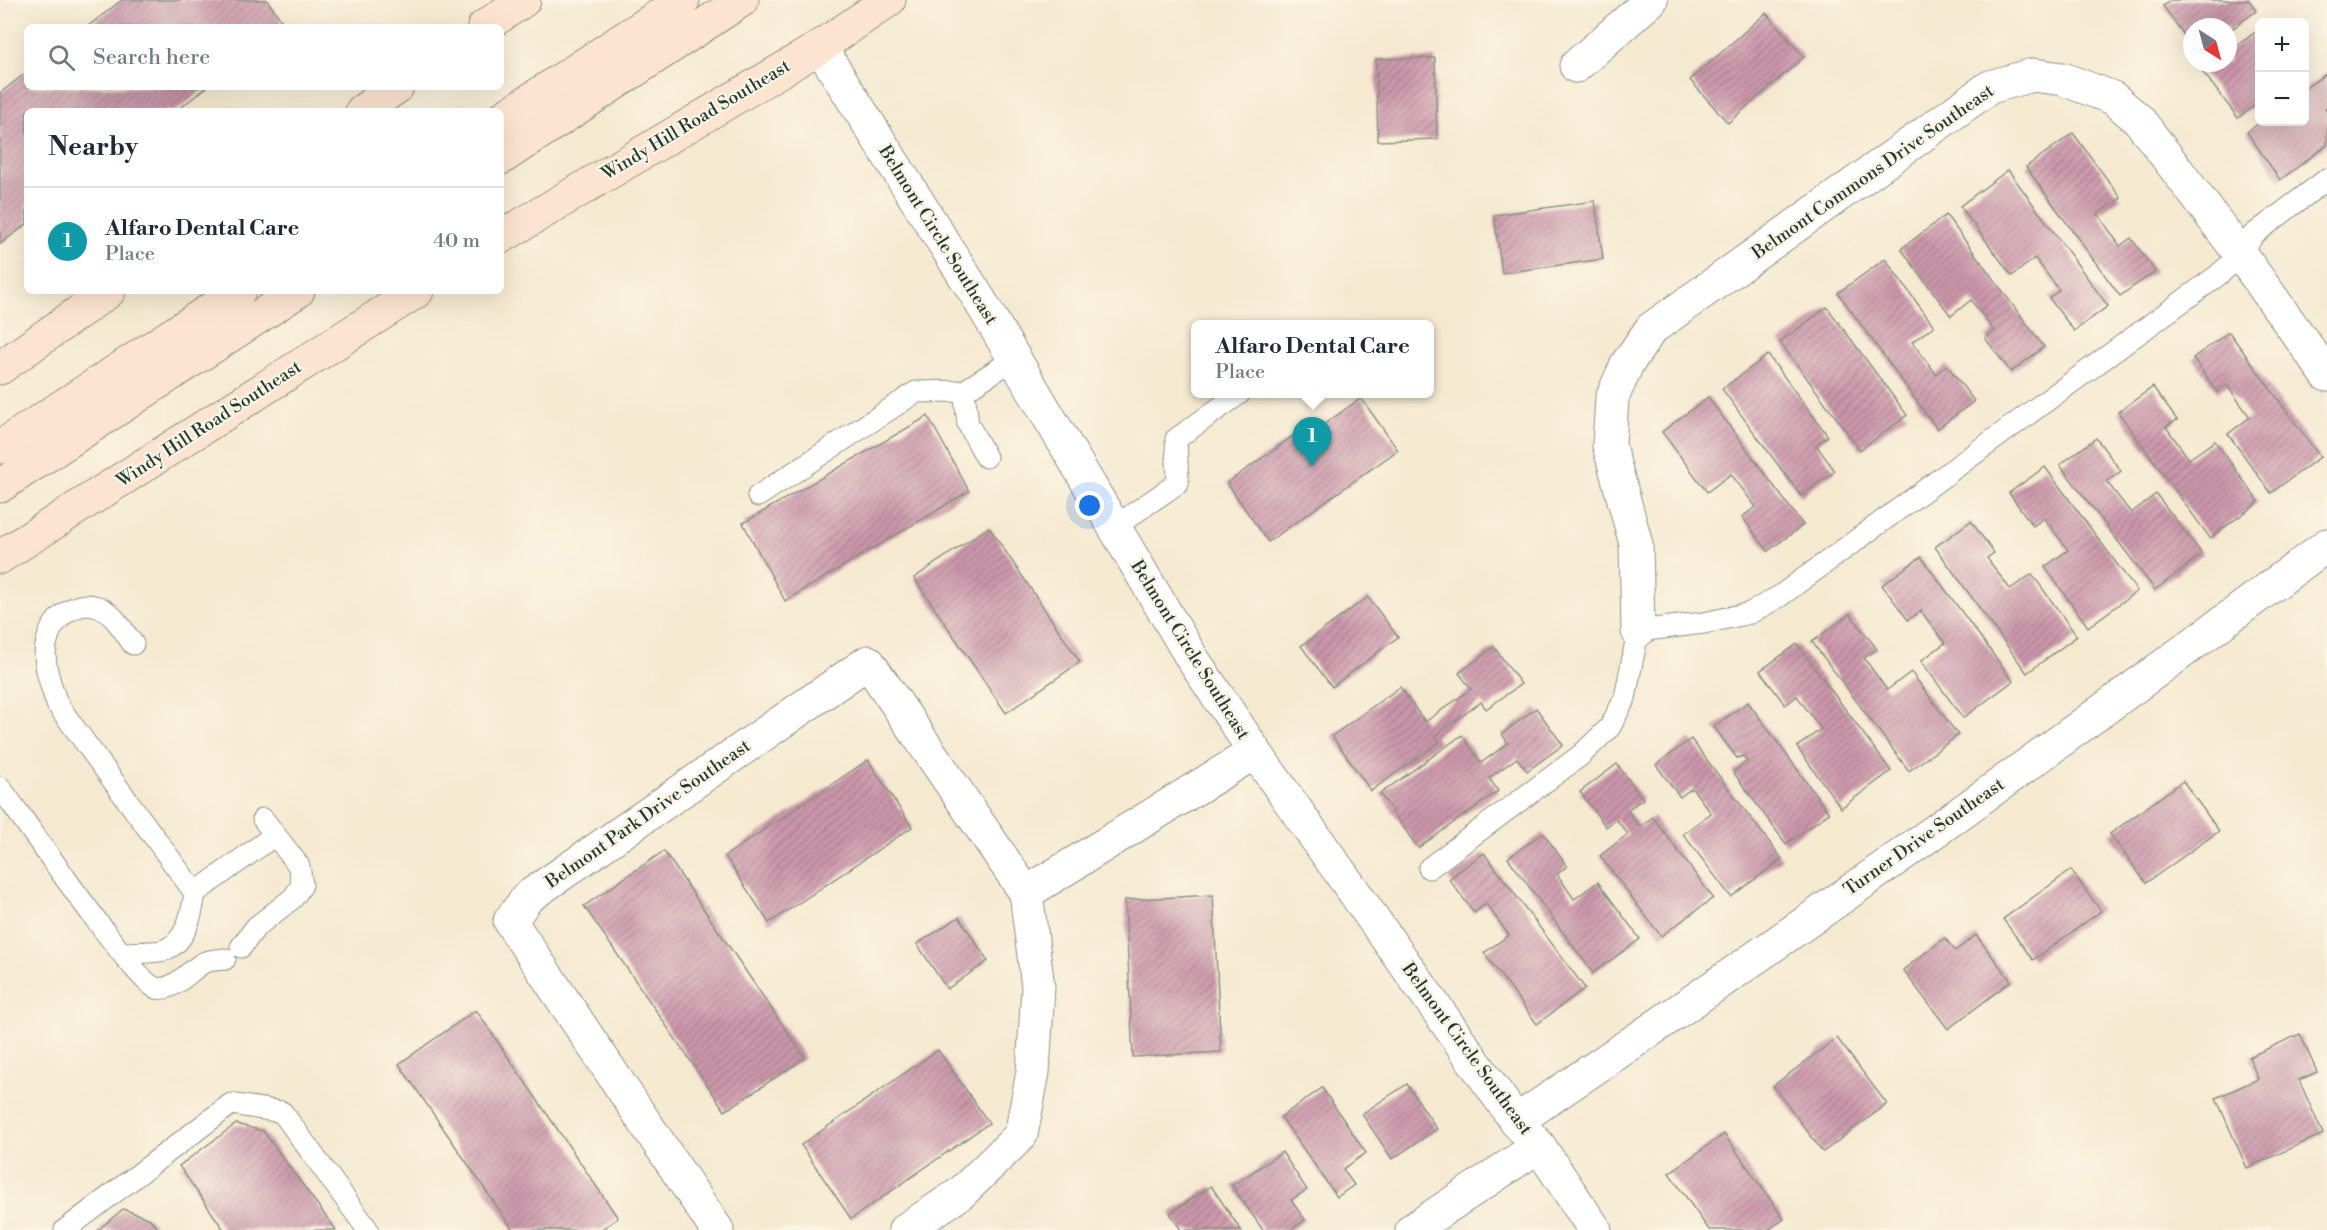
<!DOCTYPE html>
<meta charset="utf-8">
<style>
body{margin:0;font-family:"Libre Bodoni",serif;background:#f2f2f3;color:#1f2937}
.controls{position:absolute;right:18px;top:18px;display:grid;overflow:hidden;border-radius:9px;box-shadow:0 6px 24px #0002}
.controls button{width:54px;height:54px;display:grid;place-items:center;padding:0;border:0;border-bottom:2px solid #e0e1e3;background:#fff;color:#1f2937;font:30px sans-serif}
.compass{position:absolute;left:2183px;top:18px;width:54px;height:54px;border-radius:50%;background:#fff;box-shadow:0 6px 24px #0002;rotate:144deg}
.you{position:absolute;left:1090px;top:506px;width:21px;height:21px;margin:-15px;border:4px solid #fff;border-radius:50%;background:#1a73e8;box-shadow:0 0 0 9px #1a73e833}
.badge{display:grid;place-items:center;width:39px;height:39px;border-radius:50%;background:#ea580c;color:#fff;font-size:20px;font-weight:700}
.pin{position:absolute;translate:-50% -50px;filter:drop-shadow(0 2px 3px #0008)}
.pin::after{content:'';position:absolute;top:32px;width:21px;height:18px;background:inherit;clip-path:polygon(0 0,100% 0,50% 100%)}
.popup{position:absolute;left:1191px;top:320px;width:243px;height:78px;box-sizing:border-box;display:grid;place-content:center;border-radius:9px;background:#fff;filter:drop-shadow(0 2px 4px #0005);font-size:20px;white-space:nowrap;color:#747a83}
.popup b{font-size:22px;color:#1f2937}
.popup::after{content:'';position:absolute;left:50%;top:100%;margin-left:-12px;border:12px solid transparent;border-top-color:#fff}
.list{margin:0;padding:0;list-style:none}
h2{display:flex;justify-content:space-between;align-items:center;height:78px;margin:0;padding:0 24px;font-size:26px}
h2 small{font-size:20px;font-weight:400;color:#747a83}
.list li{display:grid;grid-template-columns:39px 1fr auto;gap:18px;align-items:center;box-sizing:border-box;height:108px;padding:0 24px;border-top:2px solid #e0e1e3}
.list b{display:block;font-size:22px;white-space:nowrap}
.list p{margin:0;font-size:20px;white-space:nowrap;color:#747a83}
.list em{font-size:20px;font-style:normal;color:#747a83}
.icon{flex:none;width:33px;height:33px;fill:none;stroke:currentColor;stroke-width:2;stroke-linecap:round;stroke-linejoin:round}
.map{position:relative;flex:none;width:2327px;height:1230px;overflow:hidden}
.search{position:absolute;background:#fff;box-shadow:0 6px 24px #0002;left:24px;top:24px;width:480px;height:66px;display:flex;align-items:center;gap:15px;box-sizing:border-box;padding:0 21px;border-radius:9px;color:#747a83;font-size:22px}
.panel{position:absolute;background:#fff;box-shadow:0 6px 24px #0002;left:24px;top:108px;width:480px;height:186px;border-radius:9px}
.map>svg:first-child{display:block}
.building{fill:url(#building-hatch)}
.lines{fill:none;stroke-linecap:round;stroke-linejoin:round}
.lane-casing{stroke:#8a9382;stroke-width:23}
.street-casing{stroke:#8a9382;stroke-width:35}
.secondary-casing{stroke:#8a9382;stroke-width:35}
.lane{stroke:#fff;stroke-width:21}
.street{stroke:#fff;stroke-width:33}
.secondary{stroke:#fde4d0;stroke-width:33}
.labels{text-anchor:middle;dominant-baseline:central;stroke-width:4.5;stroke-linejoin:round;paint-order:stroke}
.street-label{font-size:18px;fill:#1f3d34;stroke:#fcf5e5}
</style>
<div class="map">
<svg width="2327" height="1230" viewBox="0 0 2327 1230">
<defs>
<pattern id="building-hatch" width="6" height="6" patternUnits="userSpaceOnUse" patternTransform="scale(1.5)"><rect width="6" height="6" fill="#cb96aa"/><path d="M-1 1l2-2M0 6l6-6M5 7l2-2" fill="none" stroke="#a47c8b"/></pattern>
</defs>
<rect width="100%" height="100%" fill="#fcf5e5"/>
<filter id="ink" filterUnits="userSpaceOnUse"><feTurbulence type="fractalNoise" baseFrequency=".0167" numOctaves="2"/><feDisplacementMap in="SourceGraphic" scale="12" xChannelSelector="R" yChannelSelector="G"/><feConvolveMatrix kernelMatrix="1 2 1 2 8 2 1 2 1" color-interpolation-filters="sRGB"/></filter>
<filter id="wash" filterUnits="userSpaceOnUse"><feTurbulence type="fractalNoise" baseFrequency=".008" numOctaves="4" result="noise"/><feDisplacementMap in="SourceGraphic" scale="24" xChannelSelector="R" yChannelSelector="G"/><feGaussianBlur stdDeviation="1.35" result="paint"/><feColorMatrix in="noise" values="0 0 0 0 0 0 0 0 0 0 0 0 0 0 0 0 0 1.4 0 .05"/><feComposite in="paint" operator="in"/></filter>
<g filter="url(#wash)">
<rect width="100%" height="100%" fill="#f5e9d0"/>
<g id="blocks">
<g class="building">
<polygon points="122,0 267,0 286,27 87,27"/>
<polygon points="2171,0 2249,0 2256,11 2228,32 2228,27 2192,27 2192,46 2163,6"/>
<polygon points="1766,13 1804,57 1728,123 1690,80"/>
<polygon points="2260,29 2260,101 2238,118 2202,71 2213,63 2228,63 2228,52"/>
<polygon points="1435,58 1437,139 1378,141 1376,59"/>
<polygon points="27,72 27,87 207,87 176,111 27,111 27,224 0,244 0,93"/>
<polygon points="2327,73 2327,107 2325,108 2327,111 2327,145 2280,180 2247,132 2261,122 2304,122 2304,89"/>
<polygon points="2073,133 2121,198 2098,214 2120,246 2131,238 2155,271 2120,296 2026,167"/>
<polygon points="2008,170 2108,306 2074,331 2049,298 2059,290 2035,258 2012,276 1960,206"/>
<polygon points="1595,201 1603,259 1502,273 1494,215"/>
<polygon points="1946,215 2044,347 2011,372 1985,338 1994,331 1971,300 1951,316 1901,249"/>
<polygon points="1885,259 1934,326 1912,342 1936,374 1947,365 1974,401 1937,429 1838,293"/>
<polygon points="1827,307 1907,415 1860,450 1780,342"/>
<polygon points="2229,332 2320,457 2271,493 2228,434 2250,417 2227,385 2217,392 2193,358"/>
<polygon points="1768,355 1828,436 1816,445 1835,471 1801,496 1722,389"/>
<polygon points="2153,387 2177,420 2166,427 2189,459 2215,441 2259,502 2210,538 2118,412"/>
<polygon points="1708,397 1803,525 1768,551 1742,517 1756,507 1731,474 1707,492 1662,432"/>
<polygon points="1361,398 1398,450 1268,542 1227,483 1314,421 1319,428"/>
<polygon points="928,416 969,491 785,601 743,523"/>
<polygon points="2096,438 2121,471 2107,482 2131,513 2156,494 2202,554 2155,590 2060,465"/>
<polygon points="2045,467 2137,591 2088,627 2045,567 2068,550 2044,518 2033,526 2009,493"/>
<polygon points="1971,521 1994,553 1987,558 2010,589 2032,574 2077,636 2027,673 1935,547"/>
<polygon points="989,527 1080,662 1006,713 914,578"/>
<polygon points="1921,557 2013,681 1963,718 1921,661 1945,643 1921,611 1908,620 1882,585"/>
<polygon points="1368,597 1398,637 1332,687 1301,646"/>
<polygon points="1850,614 1877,649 1864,658 1887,690 1911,672 1958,735 1909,771 1812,642"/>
<polygon points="1797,644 1891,771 1841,808 1797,747 1821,729 1797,696 1785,705 1760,671"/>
<polygon points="1494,647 1521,684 1486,709 1481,702 1435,736 1439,742 1371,791 1332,736 1400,687 1425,722 1471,689 1459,673"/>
<polygon points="1748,702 1829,813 1786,844 1733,772 1747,761 1743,756 1737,758 1714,727"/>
<polygon points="1536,708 1563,745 1527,771 1517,758 1489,778 1498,791 1418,848 1380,794 1462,735 1481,763 1508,743 1502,734"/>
<polygon points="1691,739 1782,859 1731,897 1683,834 1711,813 1692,788 1680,797 1656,765"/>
<polygon points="868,760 912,827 769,923 725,856"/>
<polygon points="1617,764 1643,799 1627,810 1640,827 1653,817 1713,898 1661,936 1600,856 1628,834 1616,819 1606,827 1580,792"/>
<polygon points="2183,781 2219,831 2146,883 2110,834"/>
<polygon points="1543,833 1567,866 1557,874 1574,899 1598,882 1640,939 1593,973 1508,858"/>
<polygon points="664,851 805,1058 725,1111 584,906"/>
<polygon points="1484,853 1585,988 1537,1024 1484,953 1509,935 1486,904 1474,913 1449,879"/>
<polygon points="2071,870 2101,911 2033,960 2003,919"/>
<polygon points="1213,895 1221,1052 1133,1057 1125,900"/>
<polygon points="959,917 988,961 947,989 917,944"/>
<polygon points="1976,935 2011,981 1948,1029 1903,970 1945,938 1955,951"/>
<polygon points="476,1010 618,1218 600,1230 513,1230 399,1064"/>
<polygon points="2300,1034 2317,1072 2299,1080 2323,1134 2247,1168 2216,1098 2258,1079 2249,1057"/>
<polygon points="1837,1038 1887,1104 1823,1152 1773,1086"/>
<polygon points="938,1050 989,1123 851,1219 801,1145"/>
<polygon points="1407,1084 1437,1129 1392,1159 1362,1114"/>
<polygon points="1322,1088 1366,1153 1343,1169 1354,1185 1337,1197 1281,1117"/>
<polygon points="236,1124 263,1131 336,1230 224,1230 179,1166"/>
<polygon points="1724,1134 1784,1219 1768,1230 1709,1230 1669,1173"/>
<polygon points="1282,1152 1307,1190 1291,1200 1305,1220 1290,1230 1263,1230 1232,1186"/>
<polygon points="1211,1186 1241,1230 1181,1230 1170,1213"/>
<polygon points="123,1209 150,1219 159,1230 98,1230"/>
</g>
</g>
</g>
<g filter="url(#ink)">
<use href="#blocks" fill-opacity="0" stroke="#8a9382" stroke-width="1.5"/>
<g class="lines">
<defs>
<g id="lane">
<polyline points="964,391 968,424 986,457"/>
<polyline points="758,496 916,392 964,391 1014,359"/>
<polyline points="1114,527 1178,483 1176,439 1239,394"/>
<path d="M0,787C20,814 137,984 156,988C173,992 189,971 203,963C209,960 218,960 225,959"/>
<polyline points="1429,868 1581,755 1610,727 1625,698 1638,631 1704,623 1750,613 1780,596 2217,276 2241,255 2253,235 2327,179"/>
<polyline points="195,893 275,835"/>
<polyline points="241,947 256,927 293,898 302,885 299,866 263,819"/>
<path d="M122,953C134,952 148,953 160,951C186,946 192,914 195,893L57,704C51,685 41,661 47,641C52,619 75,599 98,607C113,612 124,632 133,644"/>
<polyline points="65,1230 231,1104 282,1112 368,1230"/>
</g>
<g id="street">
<polyline points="820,47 976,294 1192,658 1255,752 1516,1121 1539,1146 1595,1230"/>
<polyline points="1576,66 1651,0"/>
<polyline points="1638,631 1636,544 1609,445 1612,398 1627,364 1651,329 1990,87 2033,75 2063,79 2113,98 2139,120 2241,255 2327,375"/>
<polyline points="1026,893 1255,752"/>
<path d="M1516,1121C1792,937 2061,743 2327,545"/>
<polyline points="717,1230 510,921 528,897 868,662 1026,893 1038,987 1033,1072 1021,1135 961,1193 905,1230"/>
<polyline points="1412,1230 1539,1146"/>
</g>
<g id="secondary">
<polyline points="484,27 524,0"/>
<polyline points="362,111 397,87"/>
<polyline points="501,119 683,0"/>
<polyline points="501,158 742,0"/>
<polyline points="501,237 820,47 889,0"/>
<polyline points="0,368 109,291"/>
<polyline points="0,447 239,291"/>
<polyline points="0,486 298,291"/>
<polyline points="0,557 417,291"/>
</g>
</defs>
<use href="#lane" class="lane-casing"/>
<use href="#street" class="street-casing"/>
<use href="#secondary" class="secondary-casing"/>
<use href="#lane" class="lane"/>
<use href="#street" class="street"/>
<use href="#secondary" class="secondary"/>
</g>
</g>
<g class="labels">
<g class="street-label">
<text transform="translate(696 120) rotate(-31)">Windy Hill Road Southeast</text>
<text transform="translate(1873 172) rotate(-35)">Belmont Commons Drive Southeast</text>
<text transform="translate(938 235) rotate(58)">Belmont Circle Southeast</text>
<text transform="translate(209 424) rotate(-33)">Windy Hill Road Southeast</text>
<text transform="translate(1190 650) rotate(58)">Belmont Circle Southeast</text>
<text transform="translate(648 814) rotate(-35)">Belmont Park Drive Southeast</text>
<text transform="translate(1924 837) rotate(-35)">Turner Drive Southeast</text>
<text transform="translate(1467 1049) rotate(54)">Belmont Circle Southeast</text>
</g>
</g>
</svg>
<div class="controls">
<button>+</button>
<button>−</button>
</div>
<svg class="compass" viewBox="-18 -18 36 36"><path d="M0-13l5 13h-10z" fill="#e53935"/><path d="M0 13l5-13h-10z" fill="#747a83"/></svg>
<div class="you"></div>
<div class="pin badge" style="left:1312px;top:467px;background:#0f9aa8">1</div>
<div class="popup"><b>Alfaro Dental Care</b>Place</div>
<div class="search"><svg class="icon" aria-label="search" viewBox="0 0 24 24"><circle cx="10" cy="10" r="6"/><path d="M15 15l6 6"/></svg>Search here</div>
<section class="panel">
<h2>Nearby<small></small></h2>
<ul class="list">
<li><span class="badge" style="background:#0f9aa8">1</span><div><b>Alfaro Dental Care</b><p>Place</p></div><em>40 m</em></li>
</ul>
</section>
</div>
